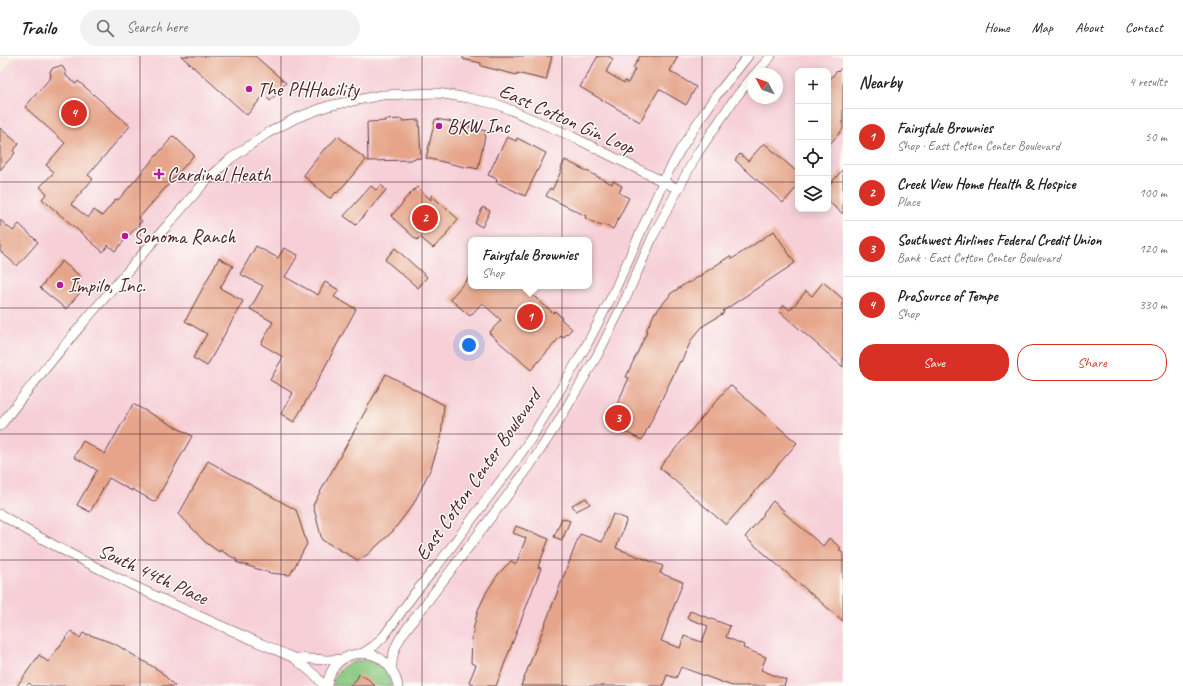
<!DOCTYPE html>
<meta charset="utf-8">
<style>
body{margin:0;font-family:Caveat,sans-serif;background:#f2f2f2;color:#222}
.controls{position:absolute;right:12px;top:12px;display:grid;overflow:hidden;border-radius:8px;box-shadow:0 2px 10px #0003}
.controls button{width:36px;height:36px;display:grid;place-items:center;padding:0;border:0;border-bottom:1px solid #e0e0e0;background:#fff;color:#222;font:20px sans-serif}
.compass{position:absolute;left:747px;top:12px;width:36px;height:36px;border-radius:50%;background:#fff;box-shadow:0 2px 10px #0003;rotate:311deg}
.you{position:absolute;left:469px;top:289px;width:14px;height:14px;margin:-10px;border:3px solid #fff;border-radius:50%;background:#1a73e8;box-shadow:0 0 0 6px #1a73e833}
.badge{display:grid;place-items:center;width:26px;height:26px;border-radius:50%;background:#d93025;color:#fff;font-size:13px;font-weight:700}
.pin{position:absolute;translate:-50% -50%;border:2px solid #fff;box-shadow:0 1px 4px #0006}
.popup{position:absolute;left:468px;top:181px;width:124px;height:52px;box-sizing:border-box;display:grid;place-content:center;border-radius:8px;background:#fff;filter:drop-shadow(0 1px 3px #0005);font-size:13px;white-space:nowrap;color:#767676}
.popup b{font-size:15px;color:#222}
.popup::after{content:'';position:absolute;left:50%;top:100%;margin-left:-8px;border:8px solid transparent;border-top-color:#fff}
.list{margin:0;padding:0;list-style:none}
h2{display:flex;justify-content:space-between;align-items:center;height:52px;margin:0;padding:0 16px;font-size:17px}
h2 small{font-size:13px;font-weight:400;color:#767676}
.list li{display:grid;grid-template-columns:26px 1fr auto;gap:12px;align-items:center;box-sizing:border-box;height:56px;padding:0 16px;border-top:1px solid #e0e0e0}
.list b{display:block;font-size:15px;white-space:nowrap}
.list p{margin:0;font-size:13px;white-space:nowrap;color:#767676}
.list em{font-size:13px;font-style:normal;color:#767676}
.actions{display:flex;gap:8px;padding:12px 16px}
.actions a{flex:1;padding:9px 0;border:1px solid #d93025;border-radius:16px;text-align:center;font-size:14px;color:#d93025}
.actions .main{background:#d93025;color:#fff}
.icon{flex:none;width:22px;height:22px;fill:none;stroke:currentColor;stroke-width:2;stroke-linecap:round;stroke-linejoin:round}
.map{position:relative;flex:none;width:843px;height:630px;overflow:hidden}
header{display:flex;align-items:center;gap:24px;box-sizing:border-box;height:56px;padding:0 20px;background:#fff;border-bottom:1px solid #e0e0e0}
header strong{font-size:19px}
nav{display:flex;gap:22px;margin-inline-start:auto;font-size:14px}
.search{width:280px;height:36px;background:#f2f2f2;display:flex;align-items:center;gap:10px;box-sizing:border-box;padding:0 14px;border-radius:22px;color:#767676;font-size:15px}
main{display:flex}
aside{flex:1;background:#fff}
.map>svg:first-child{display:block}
.built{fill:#f6cfd7;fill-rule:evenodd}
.green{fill:#87c77f;stroke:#687355}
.building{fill:#e6a58a}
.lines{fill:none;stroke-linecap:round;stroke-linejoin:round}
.street-casing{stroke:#643e44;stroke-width:10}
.street{stroke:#fff;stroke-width:9}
.grid{fill:none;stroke:#4a1f2b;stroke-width:1;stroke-opacity:0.55}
.poi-dot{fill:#b5179e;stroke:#fdfcf7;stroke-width:1.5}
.labels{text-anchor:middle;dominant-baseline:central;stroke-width:3;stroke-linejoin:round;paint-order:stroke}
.poi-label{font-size:20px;fill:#4a1f2b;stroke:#fdfcf7;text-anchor:start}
.street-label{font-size:20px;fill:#4a1f2b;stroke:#fdfcf7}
</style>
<header>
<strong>Trailo</strong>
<div class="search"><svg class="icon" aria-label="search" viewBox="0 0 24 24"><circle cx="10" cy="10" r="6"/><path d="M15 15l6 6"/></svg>Search here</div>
<nav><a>Home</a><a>Map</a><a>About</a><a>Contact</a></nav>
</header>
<main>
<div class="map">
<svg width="843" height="630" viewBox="0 0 843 630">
<rect width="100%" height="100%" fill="#fdfcf7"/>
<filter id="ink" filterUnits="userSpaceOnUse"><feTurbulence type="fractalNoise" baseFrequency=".025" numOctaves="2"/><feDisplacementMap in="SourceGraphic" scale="8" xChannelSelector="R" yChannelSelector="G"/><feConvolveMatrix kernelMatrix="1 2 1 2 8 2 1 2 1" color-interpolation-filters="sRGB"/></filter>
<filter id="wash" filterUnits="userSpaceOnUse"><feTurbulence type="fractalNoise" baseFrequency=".012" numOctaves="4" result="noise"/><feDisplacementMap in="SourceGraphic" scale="16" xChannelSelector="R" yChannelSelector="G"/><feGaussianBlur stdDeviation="0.9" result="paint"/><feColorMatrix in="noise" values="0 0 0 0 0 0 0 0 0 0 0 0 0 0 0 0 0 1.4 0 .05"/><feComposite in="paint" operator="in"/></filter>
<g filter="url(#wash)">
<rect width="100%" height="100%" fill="#f5ebd5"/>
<path class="built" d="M16,0H843V630H0V19ZM798,15H828V153H798ZM753,18H777V42H753ZM471,184H589V230H471Z"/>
<path class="green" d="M363,604C378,606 389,614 391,630H333C335,613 347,606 363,604Z"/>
<g id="blocks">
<g class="building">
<polygon points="181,0 255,0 286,27 270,45 264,39 247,59"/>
<polygon points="463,0 552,0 546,24 517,17 517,19 481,10 481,7 463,3"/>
<polygon points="598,0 608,0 613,3 606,16 624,27 625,25 628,27 635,13 633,12 640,0 678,0 670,15 696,31 686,49 659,33 640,66 580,31"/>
<polygon points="60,10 63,11 66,17 66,20 76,28 78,25 130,70 88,119 93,123 71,148 88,162 94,154 102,160 116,143 118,144 169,85 171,81 174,80 178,84 194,99 139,162 142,165 115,195 108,189 103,196 42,143 47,137 40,131 54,116 46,109 65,87 25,51 51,21 50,15 53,12"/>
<polygon points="843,10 843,73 828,90 828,25 837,15 838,16"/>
<polygon points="402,63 402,65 419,64 421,102 411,103 411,104 368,105 367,67 368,66 385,65 384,64"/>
<polygon points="436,63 470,69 469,71 486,75 478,113 469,111 469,112 426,102 435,64"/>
<polygon points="0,72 19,88 13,95 15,97 0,114"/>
<polygon points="338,80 366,104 337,137 336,136 331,142 328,141 304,120 304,119 325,92 326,93"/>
<polygon points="507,81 516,85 517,82 546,97 525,140 496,126 497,123 488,119"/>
<polygon points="764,87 798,117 798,130 783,147 735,104 740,98 748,105"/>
<polygon points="565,104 612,128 613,125 622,130 619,137 629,142 613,173 602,168 601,170 585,162 586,160 546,140 550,132 552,134 562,113 561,112"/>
<polygon points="843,113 843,158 828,145 828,131"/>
<polygon points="381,129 386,134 356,169 344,160 371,130 376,134"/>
<polygon points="417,131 431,144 431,139 458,163 446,178 447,179 433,192 420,181 417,184 392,161 391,160 404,146 403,145"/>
<polygon points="483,151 490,155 482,171 475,167"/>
<polygon points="0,164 13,175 19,168 38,186 17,210 0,195"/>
<polygon points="774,175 795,207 723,255 724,257 703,270 692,283 681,306 680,305 642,384 608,368 629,322 626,321 647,276 646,275 655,256 656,256 670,239 670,238 688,226 689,227 730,200 732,203"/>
<polygon points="256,190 278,202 284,192 298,199 285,221 318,239 325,226 339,234 334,241 356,253 313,333 294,366 281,358 293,337 270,324 283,301 261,288 273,266 250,253 263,230 240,218"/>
<polygon points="395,192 427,221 418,232 385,204"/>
<polygon points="219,202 233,210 220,232 243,245 207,310 193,302 207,278 185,265"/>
<polygon points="62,205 81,221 76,227 83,233 66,253 40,232"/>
<polygon points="471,219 471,230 524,230 530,235 529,236 553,257 555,255 562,262 561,263 572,273 563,282 561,280 531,314 489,277 501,264 482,247 470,260 450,243"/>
<polygon points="823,226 843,243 843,311 779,255 784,249 790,254 806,235 812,240"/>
<polygon points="386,318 444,349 441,382 431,412 414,447 393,475 367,499 358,504 322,484 313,449"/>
<polygon points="730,329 797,387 726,469 660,412 663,407"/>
<polygon points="133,348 192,380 155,446 132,433 132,435 109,422 90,456 77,449 97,414 74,401 83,385 105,398"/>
<polygon points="208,405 296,454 307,488 290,519 270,517 236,506 237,504 220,494 219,496 204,485 179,458"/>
<polygon points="586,442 590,448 576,455 572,449"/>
<polygon points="773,445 784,455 783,456 823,490 829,482 841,492 839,494 843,497 843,565 745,481 764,458 763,457"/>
<polygon points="613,458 627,463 616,492 663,510 660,517 683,526 661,585 680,592 684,580 702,586 708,570 687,562 690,555 730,570 726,581 744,589 743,592 766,601 761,614 786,624 784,630 732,630 681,611 676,622 667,619 663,630 521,630 580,478 602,486"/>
<polygon points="562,462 570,465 562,484 554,481"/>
<polygon points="516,470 549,483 538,511 541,512 496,630 479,630 469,626 476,609 471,607 472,581 474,570 478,554 487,535 499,517 511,505 516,508 526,482 513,477"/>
<polygon points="71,575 80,582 83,577 96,581 115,588 160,615 175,630 33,630 29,627 26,630 17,630 39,599 48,606"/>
<polygon points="359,618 368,623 375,630 349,630 357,623"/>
</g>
</g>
</g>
<g filter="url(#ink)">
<use href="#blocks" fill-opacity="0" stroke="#643e44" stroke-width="1"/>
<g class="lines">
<defs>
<g id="street">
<polyline points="755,18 771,0"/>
<path d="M0,370C64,286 135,207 204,127L230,103L266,78L296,62L328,50L382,39L437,37L469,42L499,49L569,79L678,133"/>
<path d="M0,458C93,515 194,558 294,602L316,620L324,630"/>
<polyline points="363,597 374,590 384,580 414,538 437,510 517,403 532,381 585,292 613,238 663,126 679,96 696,69 715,41 748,0"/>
<polyline points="294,602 327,604 343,603"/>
<path d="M392,613C391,600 395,590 402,579L529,411L557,368L598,298L625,244L653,180L697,98L733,45L753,20"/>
<path d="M327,630C332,587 390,586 398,630"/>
</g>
</defs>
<use href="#street" class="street-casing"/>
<use href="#street" class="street"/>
</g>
</g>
<path class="grid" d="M140,0V630M281,0V630M422,0V630M562,0V630M702,0V630M0,126H798M828,126H843M0,252H843M0,378H843M0,504H843"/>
<g class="poi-dot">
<circle cx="249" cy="33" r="4"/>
<circle cx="439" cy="70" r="4"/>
<path d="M157 112h4v4h4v4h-4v4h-4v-4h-4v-4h4z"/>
<circle cx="125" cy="180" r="4"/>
<circle cx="60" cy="229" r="4"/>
</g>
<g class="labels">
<g class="poi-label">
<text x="257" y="33">The PHHacility</text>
<text x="447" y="70">BKW Inc</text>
<text x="167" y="118">Cardinal Heath</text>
<text x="133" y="180">Sonoma Ranch</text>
<text x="68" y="229">Impilo, Inc.</text>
</g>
<g class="street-label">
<text transform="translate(567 63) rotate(24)">East Cotton Gin Loop</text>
<text transform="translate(478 419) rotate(-55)">East Cotton Center Boulevard</text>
<text transform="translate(153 518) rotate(25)">South 44th Place</text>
</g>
</g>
</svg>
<div class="controls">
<button>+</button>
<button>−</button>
<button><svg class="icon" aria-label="locate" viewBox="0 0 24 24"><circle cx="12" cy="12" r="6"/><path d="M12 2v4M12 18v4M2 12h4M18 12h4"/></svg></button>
<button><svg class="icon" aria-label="layers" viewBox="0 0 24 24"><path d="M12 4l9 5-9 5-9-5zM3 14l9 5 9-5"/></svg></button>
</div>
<svg class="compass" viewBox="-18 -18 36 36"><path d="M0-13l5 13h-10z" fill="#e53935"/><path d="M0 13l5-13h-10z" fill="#767676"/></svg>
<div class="you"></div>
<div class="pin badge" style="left:530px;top:261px">1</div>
<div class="popup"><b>Fairytale Brownies</b>Shop</div>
<div class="pin badge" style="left:425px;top:162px">2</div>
<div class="pin badge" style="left:618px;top:362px">3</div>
<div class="pin badge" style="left:74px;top:57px">4</div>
</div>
<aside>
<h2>Nearby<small>4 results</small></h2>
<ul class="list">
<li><span class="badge">1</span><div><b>Fairytale Brownies</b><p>Shop · East Cotton Center Boulevard</p></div><em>50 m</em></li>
<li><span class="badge">2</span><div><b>Creek View Home Health &amp; Hospice</b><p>Place</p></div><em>100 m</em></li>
<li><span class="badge">3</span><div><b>Southwest Airlines Federal Credit Union</b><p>Bank · East Cotton Center Boulevard</p></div><em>120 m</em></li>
<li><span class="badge">4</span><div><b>ProSource of Tempe</b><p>Shop</p></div><em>330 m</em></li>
</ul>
<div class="actions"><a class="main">Save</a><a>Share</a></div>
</aside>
</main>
